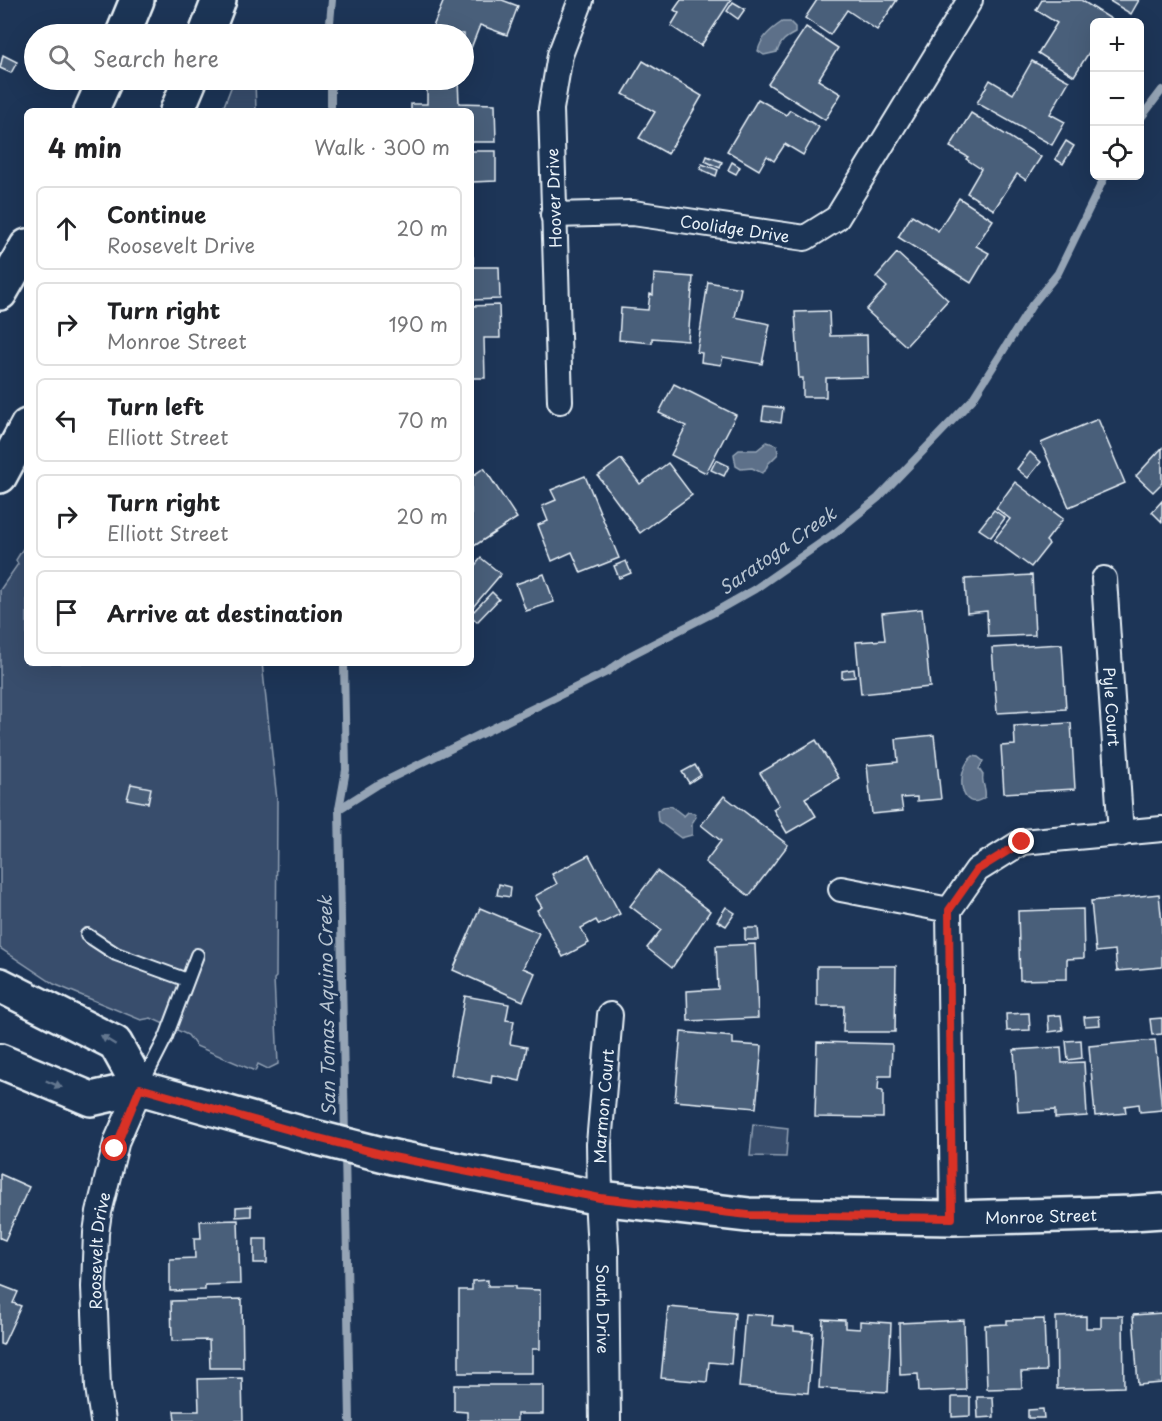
<!DOCTYPE html>
<meta charset="utf-8">
<style>
body{margin:0;font-family:"Playpen Sans",sans-serif;background:#f6f6f6;color:#202124}
.controls{position:absolute;right:18px;top:18px;display:grid;overflow:hidden;border-radius:9px;box-shadow:0 6px 24px #0002}
.controls button{width:54px;height:54px;display:grid;place-items:center;padding:0;border:0;border-bottom:2px solid #e0e0e0;background:#fff;color:#202124;font:30px sans-serif}
.stop{position:absolute;width:18px;height:18px;margin:-14px;border:4px solid #d93025;border-radius:50%;background:#fff}
.stop.end{background:#d93025;border-color:#fff;box-shadow:0 2px 6px #0008}
.list{margin:0;padding:0;list-style:none}
h2{display:flex;justify-content:space-between;align-items:center;height:78px;margin:0;padding:0 24px;font-size:26px}
h2 small{font-size:20px;font-weight:400;color:#757577}
.list li{display:grid;grid-template-columns:39px 1fr auto;gap:18px;align-items:center;box-sizing:border-box;height:84px;margin:0 12px 12px;padding:0 12px;border:2px solid #e0e0e0;border-radius:9px}
.list b{display:block;font-size:22px;white-space:nowrap}
.list p{margin:0;font-size:20px;white-space:nowrap;color:#757577}
.list em{font-size:20px;font-style:normal;color:#757577}
.icon{flex:none;width:33px;height:33px;fill:none;stroke:currentColor;stroke-width:2;stroke-linecap:round;stroke-linejoin:round}
.map{position:relative;flex:none;width:1162px;height:1421px;overflow:hidden}
.search{position:absolute;background:#fff;box-shadow:0 6px 24px #0002;left:24px;top:24px;width:450px;height:66px;display:flex;align-items:center;gap:15px;box-sizing:border-box;padding:0 21px;border-radius:33px;color:#757577;font-size:22px}
.panel{position:absolute;background:#fff;box-shadow:0 6px 24px #0002;left:24px;top:108px;width:450px;height:558px;border-radius:9px}
.map>svg:first-child{display:block}
.green{fill:#374d6c;stroke:#909fb2;stroke-width:1.5}
.water{fill:#5d7089;stroke:#95a4b5;stroke-width:1.5}
.lines{fill:none;stroke-linecap:round;stroke-linejoin:round}
.stream{stroke:#95a4b5;stroke-width:8}
.building{fill:#495e7a;stroke:#e8f1f8;stroke-width:1.5}
.service-casing{stroke:#e8f1f8;stroke-width:16}
.minor-casing{stroke:#e8f1f8;stroke-width:28}
.tertiary-casing{stroke:#e8f1f8;stroke-width:34}
.secondary-casing{stroke:#e8f1f8;stroke-width:38}
.trunk-casing{stroke:#e8f1f8;stroke-width:38}
.service{stroke:#1d3557;stroke-width:12}
.minor{stroke:#1d3557;stroke-width:24}
.tertiary{stroke:#1d3557;stroke-width:30}
.secondary{stroke:#1d3557;stroke-width:33}
.trunk{stroke:#1d3557;stroke-width:33}
.oneway{fill:#64778f}
.route{stroke:#d93025;stroke-width:8}
.labels{text-anchor:middle;dominant-baseline:central;stroke-width:4.5;stroke-linejoin:round;paint-order:stroke}
.street-label{font-size:16px;fill:#e8f1f8;stroke:#1d3557}
.water-label{font-size:18px;font-style:italic;fill:#b7c4d1;stroke:#1d3557}
</style>
<div class="map">
<svg width="1162" height="1421" viewBox="0 0 1162 1421">
<rect width="100%" height="100%" fill="#1d3557"/>
<filter id="ink" filterUnits="userSpaceOnUse"><feTurbulence type="fractalNoise" baseFrequency=".0167" numOctaves="2"/><feDisplacementMap in="SourceGraphic" scale="12" xChannelSelector="R" yChannelSelector="G"/><feConvolveMatrix kernelMatrix="1 2 1 2 8 2 1 2 1" color-interpolation-filters="sRGB"/></filter>
<g filter="url(#ink)">
<g class="green">
<polygon points="234,80 255,80 256,111 222,111"/>
<polygon points="27,542 27,663 262,663 277,800 276,977 274,979 278,1064 268,1069 258,1064 255,1071 196,1046 188,1035 151,1018 141,1020 54,984 0,948 0,590 18,564 16,560"/>
<polygon points="753,1124 788,1128 786,1157 750,1156"/>
</g>
<g class="water">
<path d="M782,22H790L795,27V33C785,38 781,41 777,52L764,55L758,51C761,38 770,30 782,22Z"/>
<polygon points="767,442 777,445 778,454 768,464 765,471 762,473 752,468 741,469 736,466 734,454 739,450 757,450"/>
<path d="M973,756L978,757L983,761L979,769L983,775C981,784 987,788 985,797C960,816 954,770 973,756Z"/>
<polygon points="671,806 684,816 688,812 694,813 696,817 692,823 692,835 681,838 658,821 657,811 663,807"/>
</g>
<g class="lines">
<g class="stream">
<polyline points="329,34 332,0"/>
<polyline points="331,80 331,111"/>
<polyline points="1140,119 1162,90"/>
<polyline points="344,663 346,770 339,809 345,1139"/>
<polyline points="339,809 377,785 607,672 629,656 711,614 755,589 835,533 878,498 972,400 1032,305 1058,273 1105,176"/>
<polyline points="345,1152 350,1421"/>
</g>
</g>
<g class="building">
<polygon points="444,0 502,0 518,6 507,35 480,25 466,61 464,60 464,34 430,34"/>
<polygon points="681,0 731,0 701,46 671,26 679,13 674,10"/>
<polygon points="817,0 897,0 877,30 847,10 830,35 805,18"/>
<polygon points="1042,0 1081,0 1116,22 1094,22 1094,47 1093,46 1074,76 1038,53 1057,23 1036,10"/>
<polygon points="1108,0 1139,0 1131,14"/>
<polygon points="733,2 745,9 738,19 727,11"/>
<polygon points="806,27 838,48 818,80 841,94 825,120 768,84"/>
<polygon points="3,55 17,62 11,73 0,68"/>
<polygon points="643,61 702,96 668,154 639,138 655,112 623,94"/>
<polygon points="1032,61 1069,81 1050,114 1065,122 1052,145 977,103 990,80 1013,94"/>
<polygon points="427,80 458,80 459,103 495,104 496,142 471,142 471,111 411,111 411,104 427,104"/>
<polygon points="758,99 786,115 790,110 819,127 803,155 785,144 774,161 767,156 759,170 727,151"/>
<polygon points="971,113 1041,157 1026,180 1017,174 994,210 967,193 981,169 966,159 968,157 950,147"/>
<polygon points="1066,141 1074,146 1063,164 1055,159"/>
<polygon points="471,151 496,151 496,181 472,182 473,202 471,202"/>
<polygon points="707,156 722,162 720,168 705,161"/>
<polygon points="732,162 740,167 736,174 728,170"/>
<polygon points="702,164 718,170 716,176 700,169"/>
<polygon points="959,198 993,220 976,246 989,253 971,283 898,237 912,215 938,231"/>
<polygon points="897,253 948,300 906,346 866,310 887,287 876,277"/>
<polygon points="471,257 473,257 473,267 499,267 500,299 471,300"/>
<polygon points="654,274 693,277 688,341 652,338 652,343 619,340 621,308 648,310 650,294 653,295"/>
<polygon points="708,282 741,288 735,317 770,324 762,364 723,357 721,365 701,362 702,353 697,352"/>
<polygon points="499,305 500,338 484,338 485,378 471,378 471,306"/>
<polygon points="829,311 830,336 867,335 868,377 826,378 826,397 803,397 803,378 799,378 795,312"/>
<polygon points="674,384 736,415 706,473 671,455 686,426 659,413"/>
<polygon points="764,406 783,408 781,423 762,420"/>
<polygon points="1098,419 1125,483 1069,507 1041,443"/>
<polygon points="1162,448 1162,483 1153,492 1136,476"/>
<polygon points="1030,452 1041,462 1028,478 1017,469"/>
<polygon points="621,459 640,484 668,463 692,495 640,533 598,476"/>
<polygon points="716,460 729,466 724,476 711,470"/>
<polygon points="484,468 517,518 471,548 471,477"/>
<polygon points="585,476 619,558 581,573 572,552 552,561 538,525 548,521 542,506 556,500 551,490"/>
<polygon points="1015,482 1063,519 1046,541 1049,544 1031,567 994,540 1010,519 996,508"/>
<polygon points="1162,501 1162,522 1152,512"/>
<polygon points="994,510 1005,518 991,537 979,529"/>
<polygon points="481,558 501,574 473,607 471,605 471,570"/>
<polygon points="626,561 631,573 619,578 614,566"/>
<polygon points="544,574 554,602 526,611 516,584"/>
<polygon points="1032,575 1035,635 988,637 987,611 967,613 965,579"/>
<polygon points="492,592 499,599 477,622 471,616 471,608 474,611"/>
<polygon points="922,609 930,687 861,694 856,642 885,640 882,613"/>
<polygon points="1062,644 1066,709 997,713 992,648"/>
<polygon points="854,669 855,677 842,678 842,671"/>
<polygon points="1071,723 1075,789 1004,793 1001,746 1015,745 1014,726"/>
<polygon points="934,735 941,799 917,801 917,797 901,798 903,811 872,814 867,765 898,762 896,739"/>
<polygon points="816,740 839,778 805,798 816,816 787,833 773,809 779,805 760,773"/>
<polygon points="695,765 701,775 689,783 682,772"/>
<polygon points="131,784 151,788 148,803 127,799"/>
<polygon points="724,796 788,845 749,896 705,862 721,841 701,825"/>
<polygon points="589,855 620,914 599,925 596,920 581,928 589,943 563,957 537,910 542,907 535,896 557,884 552,874"/>
<polygon points="657,871 710,911 672,968 647,948 661,930 630,906"/>
<polygon points="499,884 511,887 510,897 497,895"/>
<polygon points="1159,894 1162,924 1162,967 1117,971 1115,950 1096,952 1091,901"/>
<polygon points="726,907 735,913 726,926 717,921"/>
<polygon points="480,908 539,933 523,968 535,973 523,1001 453,970"/>
<polygon points="1083,909 1084,958 1067,959 1067,979 1020,980 1018,911"/>
<polygon points="745,928 758,928 759,940 745,940"/>
<polygon points="755,944 758,1018 688,1021 687,991 718,989 716,946"/>
<polygon points="817,966 896,966 895,1032 843,1032 844,1006 817,1006"/>
<polygon points="465,996 509,1004 506,1020 514,1021 510,1044 527,1047 520,1081 492,1075 491,1083 451,1075"/>
<polygon points="1029,1013 1030,1030 1007,1031 1006,1014"/>
<polygon points="1061,1015 1063,1030 1049,1032 1048,1016"/>
<polygon points="1099,1016 1100,1025 1085,1026 1084,1017"/>
<polygon points="1162,1018 1162,1034 1152,1035 1150,1019"/>
<polygon points="681,1032 733,1037 733,1044 762,1046 756,1108 675,1101"/>
<polygon points="1081,1040 1082,1058 1068,1060 1066,1041"/>
<polygon points="1155,1040 1162,1110 1140,1112 1139,1104 1125,1106 1126,1113 1095,1116 1089,1046"/>
<polygon points="817,1042 892,1044 891,1076 879,1076 878,1090 883,1091 883,1118 815,1117"/>
<polygon points="1061,1047 1062,1063 1084,1062 1087,1116 1055,1118 1055,1110 1018,1112 1014,1050"/>
<polygon points="0,1174 29,1187 5,1240 0,1238"/>
<polygon points="251,1206 251,1216 236,1217 236,1207"/>
<polygon points="238,1220 240,1284 205,1285 205,1290 170,1291 170,1259 195,1258 194,1238 201,1238 200,1221"/>
<rect x="254" y="1239" width="13" height="24"/>
<polygon points="488,1280 488,1286 515,1286 515,1289 540,1290 540,1349 532,1349 532,1373 459,1373 459,1290 472,1290 472,1281"/>
<polygon points="0,1285 18,1292 13,1303 21,1306 3,1345 0,1344"/>
<polygon points="242,1299 243,1368 210,1368 209,1340 172,1341 171,1301"/>
<polygon points="668,1307 735,1313 731,1364 709,1362 707,1382 661,1378"/>
<polygon points="1162,1313 1162,1383 1138,1385 1133,1315"/>
<polygon points="745,1314 773,1316 772,1325 794,1327 794,1331 813,1333 808,1393 739,1387"/>
<polygon points="1086,1316 1086,1328 1101,1328 1101,1316 1123,1316 1124,1387 1057,1389 1056,1317"/>
<polygon points="823,1319 845,1320 845,1328 860,1329 860,1321 891,1323 888,1392 819,1388"/>
<polygon points="1044,1319 1046,1371 1021,1372 1022,1388 987,1389 985,1325 1007,1324 1007,1320"/>
<polygon points="964,1320 966,1390 919,1392 918,1374 900,1375 899,1323"/>
<polygon points="242,1378 243,1421 175,1421 174,1411 199,1411 198,1379"/>
<polygon points="454,1385 543,1385 543,1414 517,1414 517,1421 467,1421 467,1412 454,1411"/>
<polygon points="952,1397 970,1397 970,1416 952,1417"/>
<polygon points="977,1397 993,1397 994,1417 978,1418"/>
<polygon points="1043,1409 1044,1418 1028,1418 1028,1410"/>
</g>
<g class="lines">
<defs>
<g id="service">
<polyline points="87,935 116,954 187,980"/>
<polyline points="142,1084 166,1037 197,955"/>
</g>
<g id="minor">
<path id="s1" d="M553,215L633,213L805,238L837,218L970,0"/>
<polyline points="560,401 551,109 560,55 581,0"/>
<path id="s2" d="M1104,579L1121,834"/>
<polyline points="841,889 949,910"/>
<path id="s3" d="M600,1198L599,1144L610,1015"/>
<polyline points="953,1218 949,910 977,870 1022,842 1162,829"/>
<path id="s4" d="M103,1421L98,1387L94,1287L96,1233L99,1212L117,1140L140,1088"/>
</g>
<g id="tertiary">
<path id="s5" d="M600,1198L603,1250L605,1421"/>
</g>
<g id="secondary">
<polyline points="0,985 115,1043 140,1088"/>
<path id="s6" d="M0,1061L91,1099L140,1088L318,1138L393,1157L600,1198L748,1215L953,1218L1132,1213L1162,1211"/>
</g>
<g id="trunk">
<polyline points="123,34 137,0"/>
<polyline points="206,34 219,0"/>
<polyline points="91,111 105,80"/>
<polyline points="177,111 190,80"/>
<polyline points="0,293 27,246"/>
<polyline points="0,476 27,426"/>
</g>
</defs>
<use href="#service" class="service-casing"/>
<use href="#minor" class="minor-casing"/>
<use href="#tertiary" class="tertiary-casing"/>
<use href="#secondary" class="secondary-casing"/>
<use href="#trunk" class="trunk-casing"/>
<use href="#service" class="service"/>
<use href="#minor" class="minor"/>
<use href="#tertiary" class="tertiary"/>
<use href="#secondary" class="secondary"/>
<use href="#trunk" class="trunk"/>
</g>
<defs><path id="oneway-solid" d="M-6-.8H1V-3.2L6.5 0L1 3.2V.8H-6Z" transform="scale(1.5)"/></defs>
<g class="oneway">
<use href="#oneway-solid" transform="translate(108 1040) rotate(-148)"/>
<use href="#oneway-solid" transform="translate(54 1084) rotate(23)"/>
</g>
</g>
<g class="lines" filter="url(#ink)">
<polyline class="route" points="115,1149 140,1088 318,1138 393,1157 600,1198 748,1215 952,1218 949,910 977,870 1022,842"/>
</g>
<g class="labels">
<g class="street-label">
<text transform="translate(553 198) rotate(-92)">Hoover Drive</text>
<text stroke="none"><textPath href="#s1" startOffset="183">Coolidge Drive</textPath></text>
<text stroke="none"><textPath href="#s2" startOffset="128">Pyle Court</textPath></text>
<text stroke="none"><textPath href="#s3" startOffset="92">Marmon Court</textPath></text>
<text stroke="none"><textPath href="#s6" startOffset="1064">Monroe Street</textPath></text>
<text stroke="none"><textPath href="#s4" startOffset="171">Roosevelt Drive</textPath></text>
<text stroke="none"><textPath href="#s5" startOffset="111">South Drive</textPath></text>
</g>
<g class="water-label">
<text transform="translate(777 550) rotate(-35)">Saratoga Creek</text>
<text transform="translate(326 1006) rotate(-91)">San Tomas Aquino Creek</text>
</g>
</g>
</svg>
<div class="controls">
<button>+</button>
<button>−</button>
<button><svg class="icon" aria-label="locate" viewBox="0 0 24 24"><circle cx="12" cy="12" r="6"/><path d="M12 2v4M12 18v4M2 12h4M18 12h4"/></svg></button>
</div>
<div class="stop" style="left:115px;top:1149px"></div>
<div class="stop end" style="left:1022px;top:842px"></div>
<div class="search"><svg class="icon" aria-label="search" viewBox="0 0 24 24"><circle cx="10" cy="10" r="6"/><path d="M15 15l6 6"/></svg>Search here</div>
<section class="panel">
<h2>4 min<small>Walk · 300 m</small></h2>
<ul class="list">
<li><svg class="icon" aria-label="ahead" viewBox="0 0 24 24"><path d="M12 20V5M6 11l6-6 6 6"/></svg><div><b>Continue</b><p>Roosevelt Drive</p></div><em>20 m</em></li>
<li><svg class="icon" aria-label="right" viewBox="0 0 24 24"><path d="M7 20v-9h11M14 6l5 5-5 5"/></svg><div><b>Turn right</b><p>Monroe Street</p></div><em>190 m</em></li>
<li><svg class="icon" aria-label="left" viewBox="0 0 24 24"><path d="M17 20v-9H6M10 6l-5 5 5 5"/></svg><div><b>Turn left</b><p>Elliott Street</p></div><em>70 m</em></li>
<li><svg class="icon" aria-label="right" viewBox="0 0 24 24"><path d="M7 20v-9h11M14 6l5 5-5 5"/></svg><div><b>Turn right</b><p>Elliott Street</p></div><em>20 m</em></li>
<li><svg class="icon" aria-label="arrive" viewBox="0 0 24 24"><path d="M6 21V4h12l-3 4 3 4H6"/></svg><div><b>Arrive at destination</b></div></li>
</ul>
</section>
</div>
